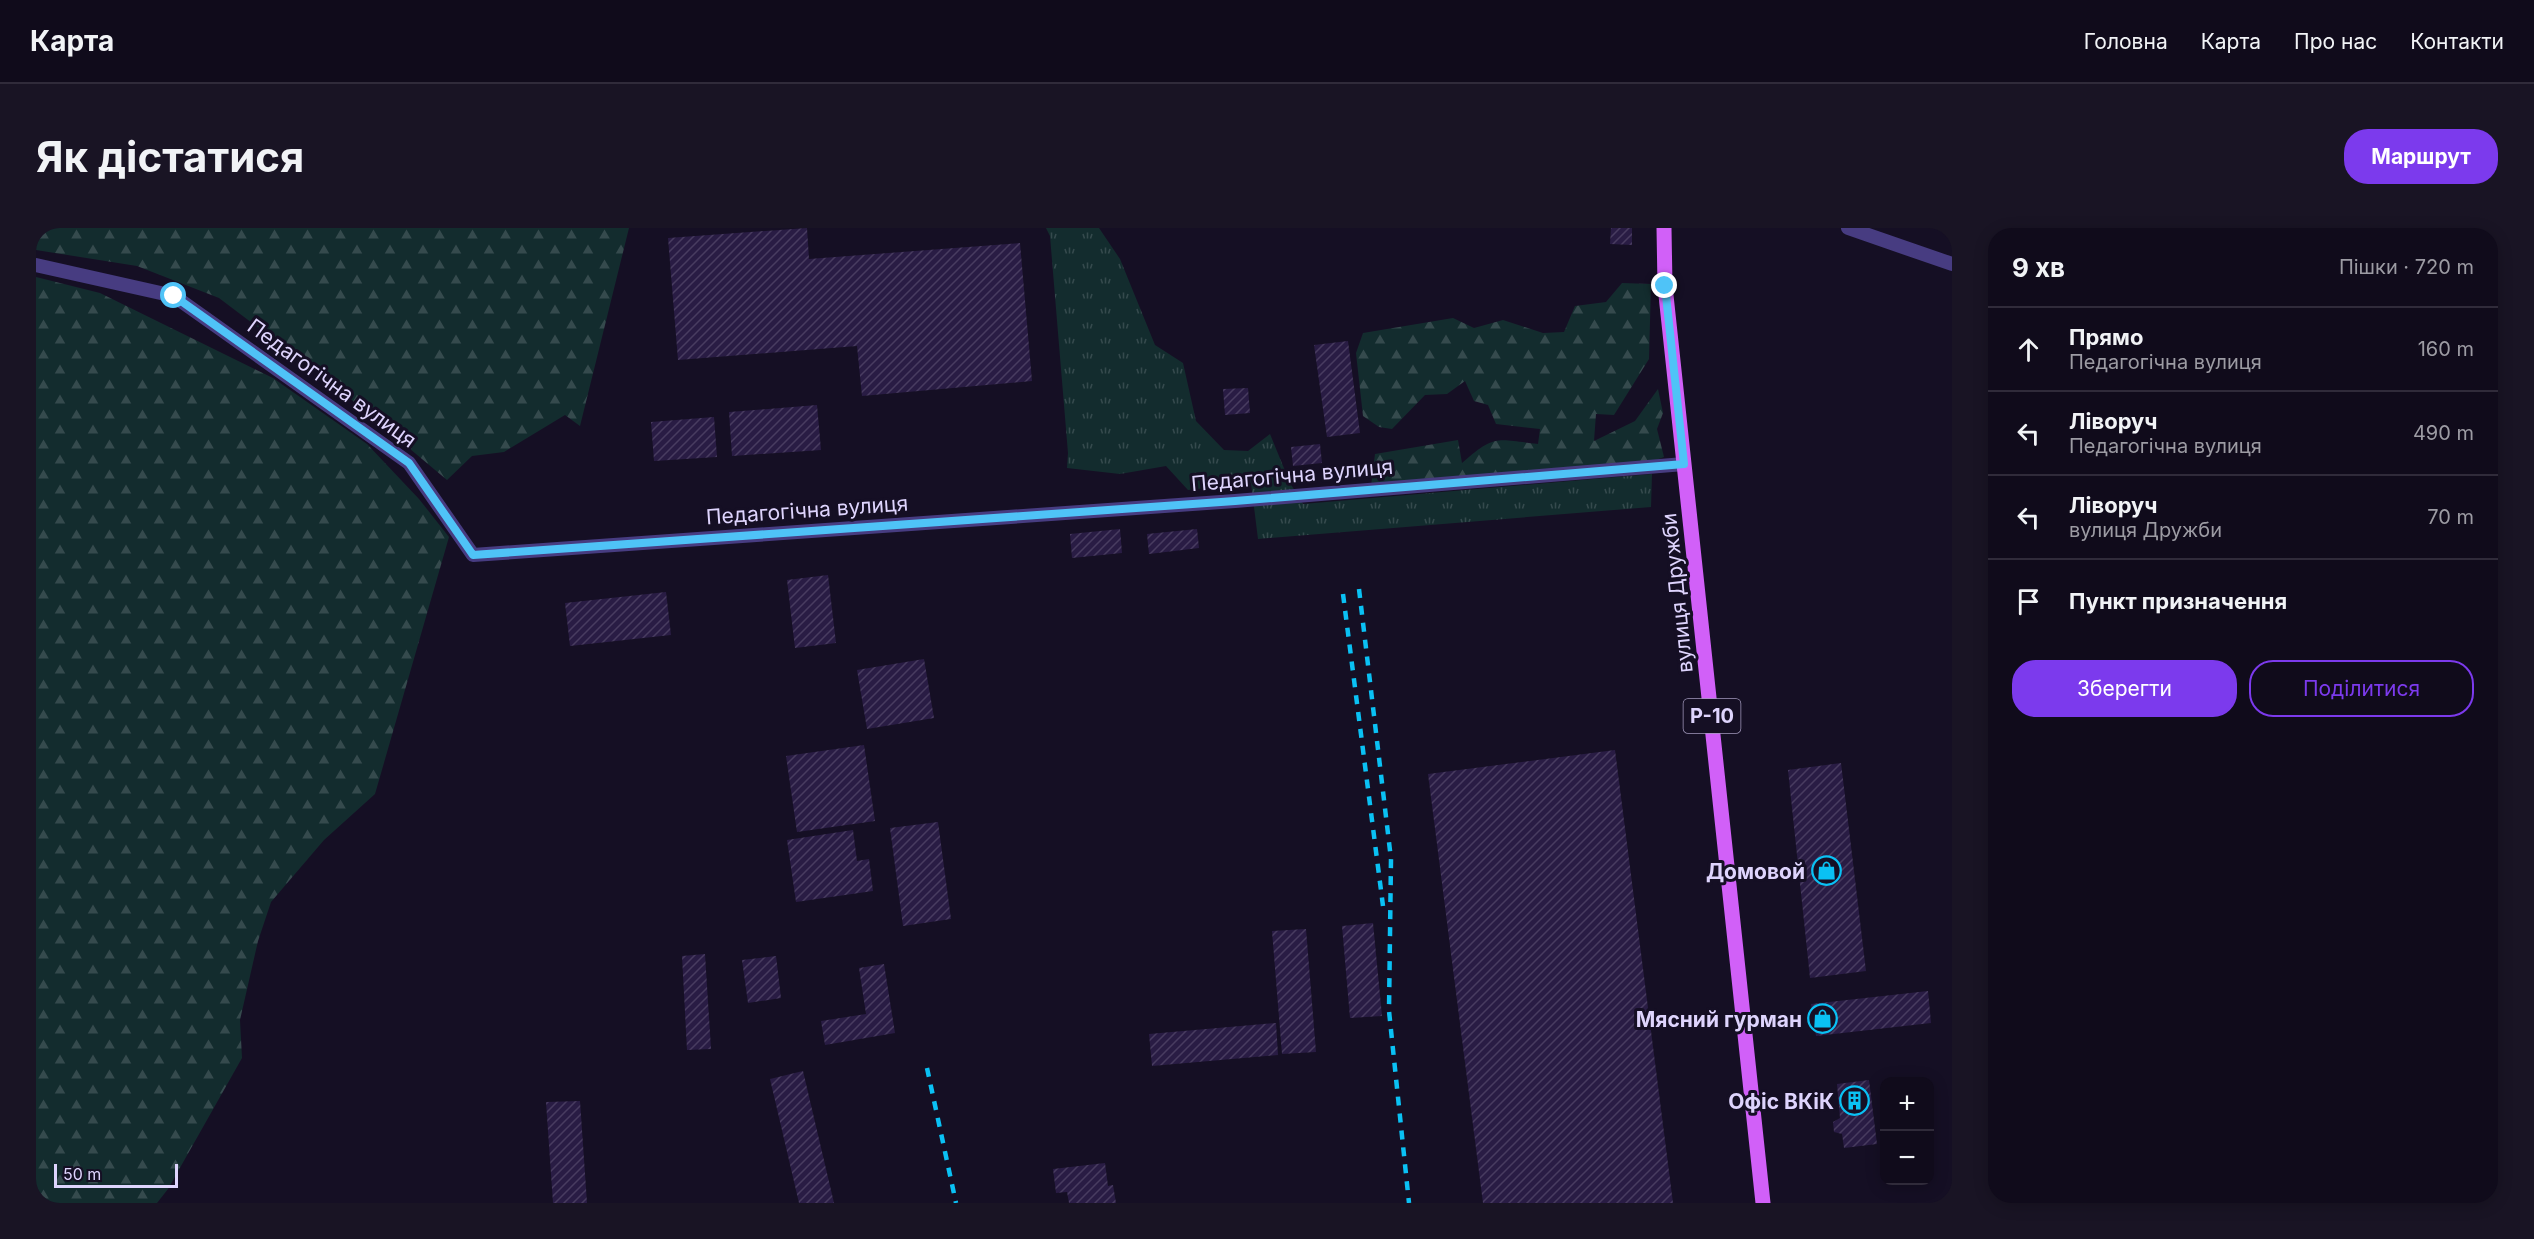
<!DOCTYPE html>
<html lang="uk">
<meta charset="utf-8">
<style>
body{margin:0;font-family:Inter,sans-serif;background:#191424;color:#f1f3f6}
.controls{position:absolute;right:18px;bottom:18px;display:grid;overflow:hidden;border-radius:12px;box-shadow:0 3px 15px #0003}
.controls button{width:54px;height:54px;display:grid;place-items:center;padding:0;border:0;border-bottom:2px solid #302b3a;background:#100b1b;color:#f1f3f6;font:30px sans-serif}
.scale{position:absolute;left:18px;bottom:15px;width:124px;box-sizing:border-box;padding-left:6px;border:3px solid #ded4fd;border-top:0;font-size:16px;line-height:21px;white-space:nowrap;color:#ded4fd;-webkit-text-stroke:4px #150f24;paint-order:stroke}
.stop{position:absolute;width:18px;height:18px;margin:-14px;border:4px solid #4fc3f7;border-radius:50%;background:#fff}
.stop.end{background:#4fc3f7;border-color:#fff;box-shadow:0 2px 6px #0008}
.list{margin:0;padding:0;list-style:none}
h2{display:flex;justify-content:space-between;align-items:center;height:78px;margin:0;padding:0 24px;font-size:26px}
h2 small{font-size:20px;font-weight:400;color:#9c9ba3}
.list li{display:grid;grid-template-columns:39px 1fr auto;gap:18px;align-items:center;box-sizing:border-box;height:84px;padding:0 24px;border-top:2px solid #302b3a}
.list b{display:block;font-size:22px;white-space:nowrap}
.list p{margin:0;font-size:20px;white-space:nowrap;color:#9c9ba3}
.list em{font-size:20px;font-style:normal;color:#9c9ba3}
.actions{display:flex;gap:12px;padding:18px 24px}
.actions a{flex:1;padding:14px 0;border:2px solid #7c3aed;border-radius:24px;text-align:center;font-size:21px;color:#7c3aed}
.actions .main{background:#7c3aed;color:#fff}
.icon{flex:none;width:33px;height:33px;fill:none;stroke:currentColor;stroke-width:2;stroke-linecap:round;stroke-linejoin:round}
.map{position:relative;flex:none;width:1916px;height:975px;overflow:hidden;border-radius:24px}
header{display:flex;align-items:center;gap:36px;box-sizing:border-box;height:84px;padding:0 30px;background:#100b1b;border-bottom:2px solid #302b3a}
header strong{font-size:28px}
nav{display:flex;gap:33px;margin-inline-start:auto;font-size:21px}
.intro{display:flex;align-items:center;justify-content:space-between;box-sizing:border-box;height:144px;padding:0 36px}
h1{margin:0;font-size:42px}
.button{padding:15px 27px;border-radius:24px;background:#7c3aed;color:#fff;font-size:21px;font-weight:700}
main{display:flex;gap:36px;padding:0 36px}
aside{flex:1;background:#100b1b;border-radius:24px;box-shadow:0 3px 15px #0003}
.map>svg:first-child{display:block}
.grass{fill:url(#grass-tufts)}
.forest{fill:url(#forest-firs)}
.building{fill:url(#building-hatch)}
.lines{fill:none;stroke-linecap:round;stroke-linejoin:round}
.minor{stroke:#473c81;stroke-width:14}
.primary{stroke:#d160f8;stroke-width:15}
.rail{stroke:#0ac1f4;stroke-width:4.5;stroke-dasharray:9 8;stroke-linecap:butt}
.route{stroke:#4fc3f7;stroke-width:8}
.labels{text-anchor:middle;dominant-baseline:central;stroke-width:6;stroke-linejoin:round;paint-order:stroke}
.shield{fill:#150f24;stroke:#a299bc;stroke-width:1.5}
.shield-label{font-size:20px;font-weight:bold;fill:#ded4fd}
.street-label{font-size:21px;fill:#ded4fd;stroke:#150f24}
.poi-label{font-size:21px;font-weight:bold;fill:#ded4fd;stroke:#150f24;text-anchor:end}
</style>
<header>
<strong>Карта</strong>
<nav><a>Головна</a><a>Карта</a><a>Про нас</a><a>Контакти</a></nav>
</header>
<div class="intro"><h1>Як дістатися</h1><a class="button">Маршрут</a></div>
<main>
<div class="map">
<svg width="1916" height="975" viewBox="0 0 1916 975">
<defs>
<pattern id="grass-tufts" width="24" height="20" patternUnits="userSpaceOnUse" patternTransform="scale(1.5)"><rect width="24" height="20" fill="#132c2e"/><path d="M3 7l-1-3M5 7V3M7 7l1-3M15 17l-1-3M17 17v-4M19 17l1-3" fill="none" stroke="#354a4d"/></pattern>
<pattern id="forest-firs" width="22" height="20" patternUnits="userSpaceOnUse" patternTransform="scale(1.5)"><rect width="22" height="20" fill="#132c2e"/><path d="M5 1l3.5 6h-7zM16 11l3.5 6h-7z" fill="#354a4d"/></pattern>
<pattern id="building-hatch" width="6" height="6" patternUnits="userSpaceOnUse" patternTransform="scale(1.5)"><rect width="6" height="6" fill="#291c44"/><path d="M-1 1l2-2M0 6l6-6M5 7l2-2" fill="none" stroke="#483c60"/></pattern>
</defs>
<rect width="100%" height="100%" fill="#150f24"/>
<polygon class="grass" points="1010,0 1063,0 1084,31 1119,117 1147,135 1160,193 1188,222 1212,223 1234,206 1254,255 1267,276 1616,246 1615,279 1222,311 1215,255 1152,262 1130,238 1084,246 1031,240 1032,225 1014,8"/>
<g class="forest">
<polygon points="0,0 593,0 544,198 529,187 468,224 436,228 411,252 299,158 183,70 101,38 0,22"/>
<polygon points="0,49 64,65 237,150 331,216 383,271 413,309 339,566 288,612 235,674 222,713 204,792 206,830 132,961 121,975 0,975"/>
<path d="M1586,55L1615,56L1613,131L1578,187L1560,186L1558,213L1599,193L1622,161L1627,185L1621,201L1628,229L1615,234L1335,258L1339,226L1422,212L1426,235C1459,206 1460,211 1502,216L1504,201L1460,196L1452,177L1438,173L1429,153L1411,166L1389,167L1356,201L1343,199L1327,188L1320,125L1327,105L1417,90L1438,100L1467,92L1507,105L1528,104L1539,78L1570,74Z"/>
</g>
<g class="building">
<polygon points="771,0 773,31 984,15 996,153 826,168 821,118 642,132 632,10"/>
<polygon points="1575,0 1596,0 1596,17 1574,16"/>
<polygon points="1312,113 1324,205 1291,209 1278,117"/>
<polygon points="1212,160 1214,185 1189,187 1187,161"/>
<polygon points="781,177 785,222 696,228 693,184"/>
<polygon points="678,189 681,229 618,233 615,194"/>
<polygon points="1284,216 1286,235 1257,238 1255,219"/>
<polygon points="1084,301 1086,325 1036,330 1034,306"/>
<polygon points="1161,301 1163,320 1113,326 1111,306"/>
<polygon points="792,347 800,415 759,420 751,352"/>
<polygon points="630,364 635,407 534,418 529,375"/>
<polygon points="888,431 898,490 831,501 821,442"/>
<polygon points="828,517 839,593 761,604 750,528"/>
<polygon points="1579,522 1637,975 1447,975 1392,546"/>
<polygon points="1805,535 1830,743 1774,750 1752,542"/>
<polygon points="902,594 915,691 867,698 854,600"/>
<polygon points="817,602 821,633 833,631 837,663 760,674 751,612"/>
<polygon points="1337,695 1346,788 1314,790 1306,698"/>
<polygon points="1270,701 1280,824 1246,826 1236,703"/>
<polygon points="669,726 675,821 651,822 646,728"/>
<polygon points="740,728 745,770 712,775 706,732"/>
<polygon points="848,736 859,805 789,817 785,793 830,786 823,740"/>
<polygon points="1892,763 1895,795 1780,808 1775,776"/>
<polygon points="1240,795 1242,827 1116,838 1113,806"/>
<polygon points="767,843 798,975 763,975 734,851"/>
<polygon points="1833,852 1841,916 1808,920 1806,906 1798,904 1797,894 1804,890 1801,856"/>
<polygon points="544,873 551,975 517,975 510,874"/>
<polygon points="1069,935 1072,958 1077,957 1080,975 1033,975 1031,964 1020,965 1017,941"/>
</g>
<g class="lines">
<g class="minor">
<polyline points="1812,0 1916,36"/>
<polyline points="0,37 138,68 373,235 437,327 1199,273 1648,236"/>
</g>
<polyline class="primary" points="1628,0 1629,58 1727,975"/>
<g class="rail">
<polyline points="1323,361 1355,631 1353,783 1373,975"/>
<polyline points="1307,366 1347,678"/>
<polyline points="891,840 920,975"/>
</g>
</g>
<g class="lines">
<polyline class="route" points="138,68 373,235 437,327 1199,273 1648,236 1629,58"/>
</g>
<defs>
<symbol id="shop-ring" viewBox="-11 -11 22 22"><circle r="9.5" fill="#150f24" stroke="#0ac1f4" stroke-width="1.5"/><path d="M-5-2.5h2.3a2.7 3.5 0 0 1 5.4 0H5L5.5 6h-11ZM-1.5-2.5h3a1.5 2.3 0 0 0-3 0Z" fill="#0ac1f4"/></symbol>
<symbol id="building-ring" viewBox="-11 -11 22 22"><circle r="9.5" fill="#150f24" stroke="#0ac1f4" stroke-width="1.5"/><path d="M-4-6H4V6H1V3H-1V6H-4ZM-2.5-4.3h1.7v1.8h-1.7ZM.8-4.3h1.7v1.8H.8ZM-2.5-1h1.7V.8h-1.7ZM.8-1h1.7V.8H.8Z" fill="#0ac1f4"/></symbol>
</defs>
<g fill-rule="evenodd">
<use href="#shop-ring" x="1774" y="626" width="33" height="33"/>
<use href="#shop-ring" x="1770" y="774" width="33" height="33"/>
<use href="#building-ring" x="1802" y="856" width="33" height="33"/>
</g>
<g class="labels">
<rect class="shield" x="1647.5" y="471" width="57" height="34" rx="4.5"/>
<g class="shield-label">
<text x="1676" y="488">Р-10</text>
</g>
<g class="street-label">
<text transform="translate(296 155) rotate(36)">Педагогічна вулиця</text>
<text transform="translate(1256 247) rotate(-5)">Педагогічна вулиця</text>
<text transform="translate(771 282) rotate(-4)">Педагогічна вулиця</text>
<text transform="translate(1641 365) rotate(-96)">вулиця Дружби</text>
</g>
<g class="poi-label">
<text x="1769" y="643">Домовой</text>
<text x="1766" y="791">Мясний гурман</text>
<text x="1798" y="873">Офіс ВКіК</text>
</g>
</g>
</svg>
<div class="controls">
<button>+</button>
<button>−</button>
</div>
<div class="scale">50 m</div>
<div class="stop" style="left:138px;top:68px"></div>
<div class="stop end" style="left:1629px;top:58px"></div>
</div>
<aside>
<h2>9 хв<small>Пішки · 720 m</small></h2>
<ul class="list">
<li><svg class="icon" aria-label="ahead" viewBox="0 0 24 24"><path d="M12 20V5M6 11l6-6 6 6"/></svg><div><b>Прямо</b><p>Педагогічна вулиця</p></div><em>160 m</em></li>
<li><svg class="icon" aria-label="left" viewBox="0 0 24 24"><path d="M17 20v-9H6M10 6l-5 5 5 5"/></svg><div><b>Ліворуч</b><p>Педагогічна вулиця</p></div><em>490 m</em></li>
<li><svg class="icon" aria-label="left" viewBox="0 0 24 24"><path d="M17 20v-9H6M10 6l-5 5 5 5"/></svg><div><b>Ліворуч</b><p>вулиця Дружби</p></div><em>70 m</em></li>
<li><svg class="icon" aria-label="arrive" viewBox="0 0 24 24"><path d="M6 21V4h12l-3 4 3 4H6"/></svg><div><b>Пункт призначення</b></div></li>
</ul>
<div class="actions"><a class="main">Зберегти</a><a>Поділитися</a></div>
</aside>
</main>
